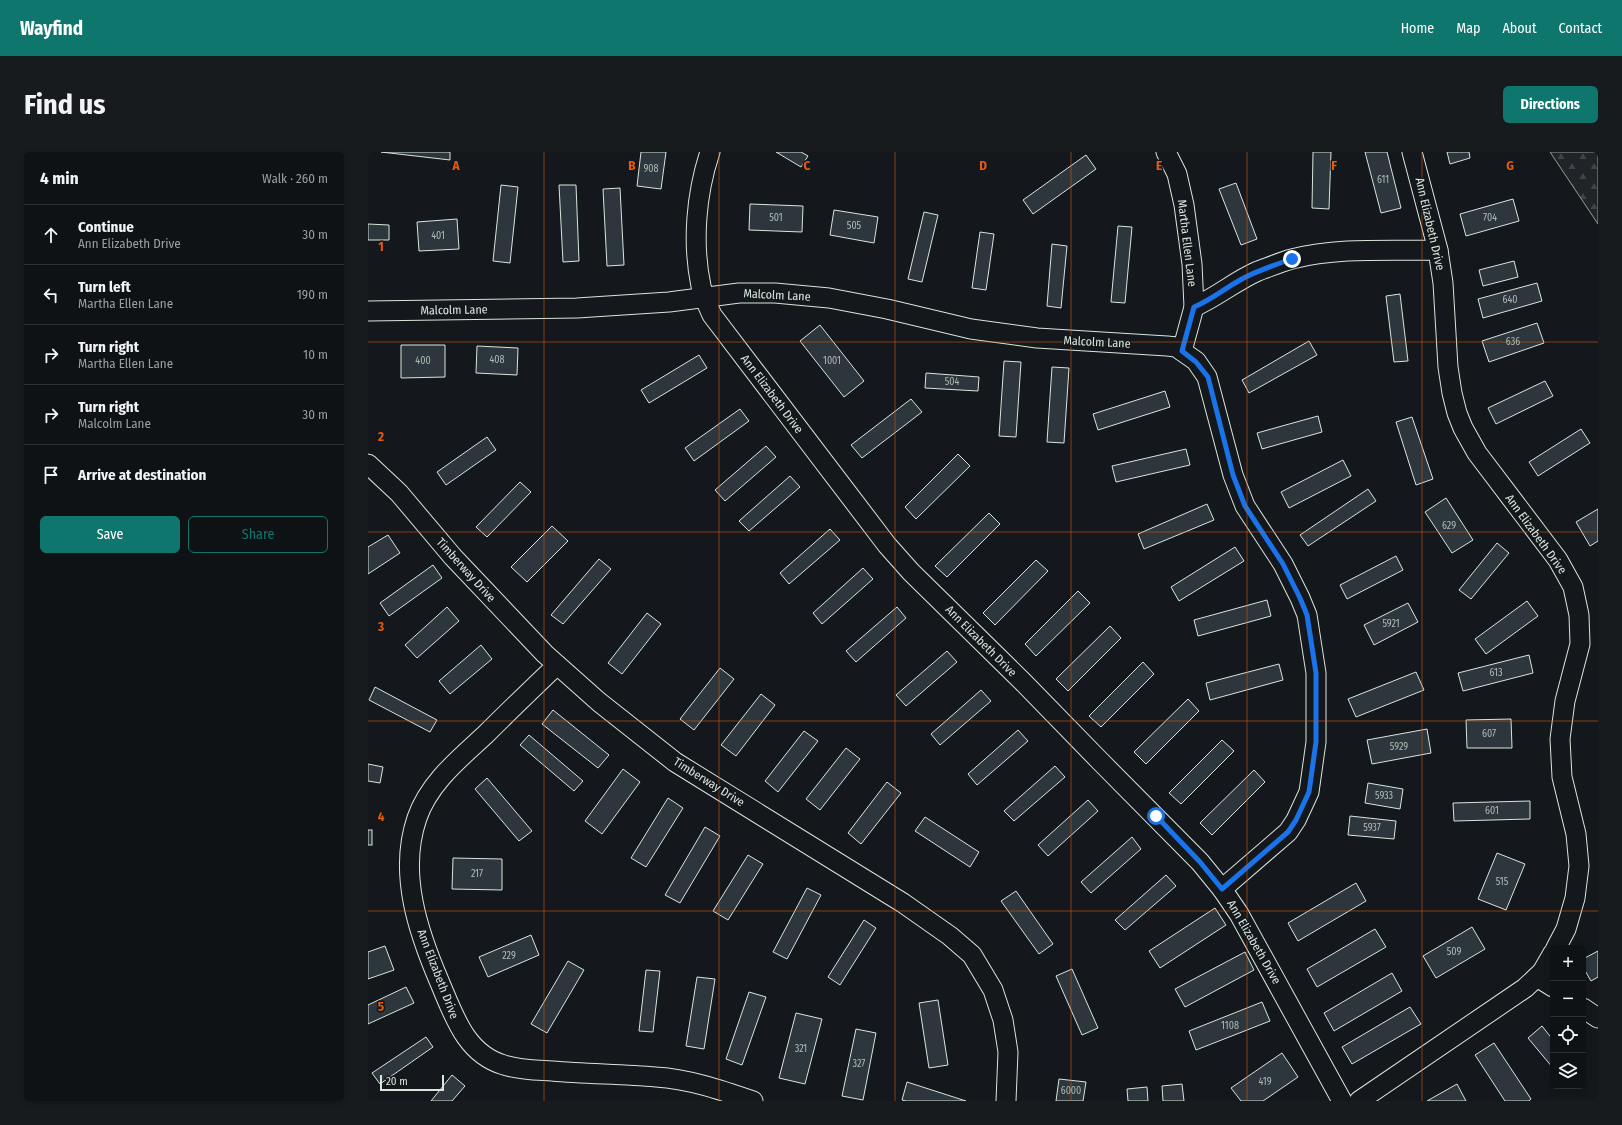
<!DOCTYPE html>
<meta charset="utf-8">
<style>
body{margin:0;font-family:"Fira Sans Condensed",sans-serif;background:#181b1e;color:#f1f3f6}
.controls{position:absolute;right:12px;bottom:12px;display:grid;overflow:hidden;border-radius:6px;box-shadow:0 2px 6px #0003}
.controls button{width:36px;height:36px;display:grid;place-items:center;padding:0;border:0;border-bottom:1px solid #2f3234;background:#0f1215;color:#f1f3f6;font:20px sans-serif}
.scale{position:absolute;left:12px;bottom:10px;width:64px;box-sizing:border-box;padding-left:4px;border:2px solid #d8e6dc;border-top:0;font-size:11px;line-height:14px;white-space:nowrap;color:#d8e6dc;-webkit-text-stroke:3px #14181c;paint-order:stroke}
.stop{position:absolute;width:12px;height:12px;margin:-9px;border:3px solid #1a73e8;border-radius:50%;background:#fff}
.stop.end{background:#1a73e8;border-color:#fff;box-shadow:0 1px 4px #0008}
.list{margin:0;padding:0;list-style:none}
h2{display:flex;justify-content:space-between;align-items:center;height:52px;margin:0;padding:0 16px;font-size:17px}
h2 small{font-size:13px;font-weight:400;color:#9b9ea0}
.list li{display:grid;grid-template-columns:26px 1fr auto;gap:12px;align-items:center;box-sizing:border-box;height:60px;padding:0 16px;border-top:1px solid #2f3234}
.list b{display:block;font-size:15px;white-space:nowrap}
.list p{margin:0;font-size:13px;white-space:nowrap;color:#9b9ea0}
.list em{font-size:13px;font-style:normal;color:#9b9ea0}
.actions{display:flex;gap:8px;padding:12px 16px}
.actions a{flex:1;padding:9px 0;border:1px solid #0f766e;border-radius:6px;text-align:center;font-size:14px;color:#0f766e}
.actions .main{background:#0f766e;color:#fff}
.icon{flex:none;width:22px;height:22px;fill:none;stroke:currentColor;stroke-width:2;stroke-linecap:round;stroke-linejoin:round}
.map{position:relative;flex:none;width:1230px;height:949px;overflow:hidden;border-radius:6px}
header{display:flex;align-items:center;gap:24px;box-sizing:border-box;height:56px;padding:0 20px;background:#0f766e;color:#fff}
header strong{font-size:19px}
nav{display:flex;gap:22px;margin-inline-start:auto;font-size:14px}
.intro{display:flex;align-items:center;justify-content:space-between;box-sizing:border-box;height:96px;padding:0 24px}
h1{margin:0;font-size:28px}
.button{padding:10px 18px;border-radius:6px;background:#0f766e;color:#fff;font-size:14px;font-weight:700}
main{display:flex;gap:24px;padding:0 24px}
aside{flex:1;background:#0f1215;border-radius:6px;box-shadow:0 2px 6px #0003}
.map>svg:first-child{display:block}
.forest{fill:url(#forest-firs);stroke:#939e99}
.building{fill:#2c363c;stroke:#d8e6dc}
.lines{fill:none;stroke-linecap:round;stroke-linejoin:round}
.street-casing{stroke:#d8e6dc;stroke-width:21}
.street{stroke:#14181c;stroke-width:19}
.route{stroke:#1a73e8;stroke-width:5}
.grid{fill:none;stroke:#e8590c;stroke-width:1;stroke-opacity:0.55}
.labels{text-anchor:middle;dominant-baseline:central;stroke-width:3;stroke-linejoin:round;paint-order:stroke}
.number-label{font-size:10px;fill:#adbab4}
.street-label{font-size:12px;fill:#d8e6dc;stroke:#14181c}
.grid-label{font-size:13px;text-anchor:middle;font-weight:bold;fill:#e8590c;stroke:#14181c;stroke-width:3;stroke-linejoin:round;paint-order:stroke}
</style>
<header>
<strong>Wayfind</strong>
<nav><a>Home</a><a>Map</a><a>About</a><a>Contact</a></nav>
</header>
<div class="intro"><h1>Find us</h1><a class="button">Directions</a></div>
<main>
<aside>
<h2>4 min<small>Walk · 260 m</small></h2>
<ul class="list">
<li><svg class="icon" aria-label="ahead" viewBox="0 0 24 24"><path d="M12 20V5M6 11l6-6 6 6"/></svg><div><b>Continue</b><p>Ann Elizabeth Drive</p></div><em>30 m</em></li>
<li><svg class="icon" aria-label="left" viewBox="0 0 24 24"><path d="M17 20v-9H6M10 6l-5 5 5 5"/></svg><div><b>Turn left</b><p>Martha Ellen Lane</p></div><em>190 m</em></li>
<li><svg class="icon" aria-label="right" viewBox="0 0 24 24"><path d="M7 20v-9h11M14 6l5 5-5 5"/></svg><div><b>Turn right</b><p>Martha Ellen Lane</p></div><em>10 m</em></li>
<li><svg class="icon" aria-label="right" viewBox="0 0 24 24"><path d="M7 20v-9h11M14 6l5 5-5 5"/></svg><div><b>Turn right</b><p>Malcolm Lane</p></div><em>30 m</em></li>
<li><svg class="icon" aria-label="arrive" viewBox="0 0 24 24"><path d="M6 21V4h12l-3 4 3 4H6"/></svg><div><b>Arrive at destination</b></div></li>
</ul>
<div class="actions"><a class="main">Save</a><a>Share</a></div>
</aside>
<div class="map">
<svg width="1230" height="949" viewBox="0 0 1230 949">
<defs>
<pattern id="forest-firs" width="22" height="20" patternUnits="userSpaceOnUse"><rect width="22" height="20" fill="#202428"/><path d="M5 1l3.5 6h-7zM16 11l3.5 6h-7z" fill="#404447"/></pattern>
</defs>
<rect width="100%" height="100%" fill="#14181c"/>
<polygon class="forest" points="1182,0 1230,0 1230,72"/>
<g class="building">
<polygon points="13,0 82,0 82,8"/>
<polygon points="273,0 298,0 293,37 269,34"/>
<polygon points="408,0 433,0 440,4 433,15"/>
<polygon points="945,0 963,0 961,57 944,56"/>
<polygon points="997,0 1019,0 1033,56 1013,61"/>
<polygon points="1079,0 1101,0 1102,6 1082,12"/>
<polygon points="718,3 728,17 665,62 655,48"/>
<polygon points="868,31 889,87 873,93 851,37"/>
<polygon points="133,33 150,35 142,111 125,109"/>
<polygon points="191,33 208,33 211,109 195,110"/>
<polygon points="252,36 256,113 239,114 235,37"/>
<polygon points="1145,47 1151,69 1098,84 1092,62"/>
<polygon points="382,52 435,54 434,80 381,78"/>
<polygon points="466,58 510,65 506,91 462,83"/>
<polygon points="556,60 570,63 554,130 540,127"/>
<polygon points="89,67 91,97 51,99 49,70"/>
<polygon points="0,72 21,73 21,88 0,88"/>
<polygon points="750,74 764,75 757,151 743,150"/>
<polygon points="612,80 626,82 618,138 604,136"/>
<polygon points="684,92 699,94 693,156 679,154"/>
<polygon points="1146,109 1150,125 1115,134 1111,118"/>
<polygon points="1169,131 1174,149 1115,166 1110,147"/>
<polygon points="1032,142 1040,209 1026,210 1018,144"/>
<polygon points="1169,171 1176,191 1121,210 1114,189"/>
<polygon points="452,173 496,229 476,245 432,189"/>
<polygon points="941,189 949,203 881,241 874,228"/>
<polygon points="33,193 77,193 77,225 33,226"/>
<polygon points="109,194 150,196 149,223 108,221"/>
<polygon points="331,203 339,216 281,251 273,238"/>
<polygon points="636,209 653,210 648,285 631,284"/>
<polygon points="684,215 701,216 696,291 679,290"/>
<polygon points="558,221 611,225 610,239 557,236"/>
<polygon points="1177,229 1185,244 1128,272 1120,256"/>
<polygon points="797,239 802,255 730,278 725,262"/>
<polygon points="543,247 554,260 494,306 483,293"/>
<polygon points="372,257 381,269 326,309 317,296"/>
<polygon points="950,264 954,280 894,297 889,281"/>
<polygon points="1044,265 1065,327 1048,333 1028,270"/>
<polygon points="1213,277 1222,291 1170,324 1161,310"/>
<polygon points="119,285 128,298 78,333 69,320"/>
<polygon points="398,294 408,305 357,349 347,338"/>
<polygon points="818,297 822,313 748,330 744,314"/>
<polygon points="590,302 602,314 548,367 537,355"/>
<polygon points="975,308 983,324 921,356 913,340"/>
<polygon points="422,324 432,335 381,379 371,369"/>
<polygon points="152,330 163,340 119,385 108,375"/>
<polygon points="1000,337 1008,349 940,394 932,383"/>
<polygon points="1078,346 1105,388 1084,401 1057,360"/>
<polygon points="839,352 846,368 776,397 770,382"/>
<polygon points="1230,357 1230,389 1222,394 1208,370"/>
<polygon points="621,361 632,372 579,425 567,414"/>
<polygon points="184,374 200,389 159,430 143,415"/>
<polygon points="462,377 472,388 421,432 412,421"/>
<polygon points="20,383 32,401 0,422 0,395"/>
<polygon points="1129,391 1141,401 1103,447 1091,438"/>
<polygon points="867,395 876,409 811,449 803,435"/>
<polygon points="1028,404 1035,418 979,447 972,433"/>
<polygon points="231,407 243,417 195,472 183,463"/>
<polygon points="668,408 680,419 627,473 615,461"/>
<polygon points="65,413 74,426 21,464 12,451"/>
<polygon points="495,416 505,427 454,472 445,461"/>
<polygon points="710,439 722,451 668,504 657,492"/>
<polygon points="899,448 903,464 830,484 826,468"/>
<polygon points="1159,449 1170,464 1118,502 1107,487"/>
<polygon points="1040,451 1050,470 1006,493 996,473"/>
<polygon points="79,455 91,469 49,506 37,493"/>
<polygon points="529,455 538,466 488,510 478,499"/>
<polygon points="279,461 293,472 254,522 240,511"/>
<polygon points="742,474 753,486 700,539 688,527"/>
<polygon points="113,493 124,507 82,542 71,529"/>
<polygon points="579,499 589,510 538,554 528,543"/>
<polygon points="1161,503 1165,521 1095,539 1090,521"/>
<polygon points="775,510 786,522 733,575 721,564"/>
<polygon points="911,512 915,528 842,548 838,531"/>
<polygon points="352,516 366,527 326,578 312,567"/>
<polygon points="1048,520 1056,538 988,565 980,547"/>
<polygon points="7,535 69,568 62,580 1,548"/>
<polygon points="613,538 623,549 572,593 563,582"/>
<polygon points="393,542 407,553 368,604 353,593"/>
<polygon points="820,547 831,559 778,612 766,600"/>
<polygon points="185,558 241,603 230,616 174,572"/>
<polygon points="1143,567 1144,596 1099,596 1098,568"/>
<polygon points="1059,577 1063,601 1004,612 999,588"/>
<polygon points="650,578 660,589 609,633 600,622"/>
<polygon points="436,579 450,589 410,640 397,629"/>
<polygon points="161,583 215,629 206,639 152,593"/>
<polygon points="854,588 866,599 813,652 801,641"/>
<polygon points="478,596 492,607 452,658 438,647"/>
<polygon points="0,612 15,615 12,631 0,629"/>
<polygon points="687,614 697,625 646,669 636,659"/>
<polygon points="255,617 272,630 234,682 217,669"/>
<polygon points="886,618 897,630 844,683 832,671"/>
<polygon points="119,626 164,679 151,689 107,637"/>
<polygon points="519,630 533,641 493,692 480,681"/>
<polygon points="1000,631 1035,637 1032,657 997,651"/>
<polygon points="300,646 315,656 278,715 263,706"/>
<polygon points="720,648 730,659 680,704 670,693"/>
<polygon points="1162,649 1162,667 1086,669 1085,651"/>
<polygon points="982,664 1028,669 1026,687 980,683"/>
<polygon points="557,665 611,700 602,715 547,679"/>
<polygon points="337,675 352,684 312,751 297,743"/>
<rect x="0" y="678" width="4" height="15"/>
<polygon points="764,685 773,697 723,741 713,730"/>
<polygon points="1129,701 1157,712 1138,758 1110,747"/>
<polygon points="380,703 395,712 360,768 345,759"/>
<polygon points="85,706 134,707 134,738 84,737"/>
<polygon points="798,723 808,734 757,778 747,768"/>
<polygon points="988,731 998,749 930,789 920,771"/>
<polygon points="439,736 453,743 419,807 405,800"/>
<polygon points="648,739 685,792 671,802 633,749"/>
<polygon points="847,756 858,773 792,816 781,799"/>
<polygon points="496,768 508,776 472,833 460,825"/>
<polygon points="1104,775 1117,797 1068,826 1055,804"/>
<polygon points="1007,777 1018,795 949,835 939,817"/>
<polygon points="163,783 171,803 120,825 111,805"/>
<polygon points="17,794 26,818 0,827 0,800"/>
<polygon points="1230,799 1230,825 1223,829 1215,815 1215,807"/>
<polygon points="877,800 886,818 817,855 807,837"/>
<polygon points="200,809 216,818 179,881 163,872"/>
<polygon points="704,817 730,876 714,883 688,824"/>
<polygon points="278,818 292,819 285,880 271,879"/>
<polygon points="1024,821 1034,839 966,879 956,861"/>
<polygon points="329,825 347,827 336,897 318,894"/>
<polygon points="38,835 46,851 0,872 0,853"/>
<polygon points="381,840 398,845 374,913 358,907"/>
<polygon points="570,848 580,913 561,916 551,851"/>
<polygon points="894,850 902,869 828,898 821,879"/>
<polygon points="1042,855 1053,872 984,912 974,895"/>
<polygon points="428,861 454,867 437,932 411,926"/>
<polygon points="1174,874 1185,888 1185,916 1160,886"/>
<polygon points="488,877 508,881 495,948 474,944"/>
<polygon points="58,885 65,895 12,932 4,921"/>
<polygon points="1126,891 1163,947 1161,949 1137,949 1107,903"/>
<polygon points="914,901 930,925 895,949 873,949 863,936"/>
<polygon points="84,923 97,934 84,949 63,949"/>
<polygon points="691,927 718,930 715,949 688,949"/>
<polygon points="539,930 598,949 538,949 534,948"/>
<polygon points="814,932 816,949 795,949 794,934"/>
<polygon points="1089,932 1098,949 1059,949"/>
<polygon points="779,935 780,949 760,949 759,937"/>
</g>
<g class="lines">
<defs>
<g id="street">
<path d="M342,0C328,42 324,91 333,134C335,144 340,154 344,163L519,393L543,420L655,530L731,608L832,710L854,737L871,762L974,949"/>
<polyline points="798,0 809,22 816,53 824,112 826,155 814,199"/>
<polyline points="1044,0 1070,98 1075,131 1080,215 1084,241 1089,261 1095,276 1109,301 1190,408 1205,435 1211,463 1212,492 1197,549 1192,587 1194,625 1208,682 1211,714 1207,746 1198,777 1188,796"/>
<path d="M826,155C849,145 867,129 890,119C901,115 913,110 924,107C971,95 1022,99 1070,98"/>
<polyline points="0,159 209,156 301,150 371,141 407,141 461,146 519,157 603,177 669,186 799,194 808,195 828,209 839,225 865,323 877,354 915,412 932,446 939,463 948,521 948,590 941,640 928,668 920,680 854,737"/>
<polyline points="0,312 31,341 85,405 177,502 231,550 307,610 535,751 582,784 604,803 625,838 635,868 640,900 638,949"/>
<path d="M189,513C165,536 141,559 117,583C91,607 61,631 49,666C30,721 50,780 72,831C86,864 98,902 136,913C151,918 168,918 184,919C218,922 253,922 288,925C321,927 353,938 385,949"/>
<polyline points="1169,825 1185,835"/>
<polyline points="1215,856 1230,866"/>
<polyline points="991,949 1157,836 1174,820 1185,801"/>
</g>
</defs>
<use href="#street" class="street-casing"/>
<use href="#street" class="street"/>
</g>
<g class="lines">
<path class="route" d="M788,664L832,710L854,737L920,680L928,668L941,640L948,590V521L939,463L932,446L915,412L877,354L865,323L840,225L828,210L814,199L826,155C843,148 856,137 872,128C888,119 906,113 924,107"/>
</g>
<path class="grid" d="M176,0V949M351,0V949M527,0V949M703,0V949M879,0V949M1054,0V949M0,190H1230M0,380H1230M0,569H1230M0,759H1230"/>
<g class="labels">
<g class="number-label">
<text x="283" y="17">908</text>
<text x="1015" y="28">611</text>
<text x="408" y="66">501</text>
<text x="1122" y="66">704</text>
<text x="486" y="74">505</text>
<text x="70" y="84">401</text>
<text x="1142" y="148">640</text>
<text x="1145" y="190">636</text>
<text x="129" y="208">408</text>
<text x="55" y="209">400</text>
<text x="464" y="209">1001</text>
<text x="584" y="230">504</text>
<text x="1081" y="374">629</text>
<text x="1023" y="472">5921</text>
<text x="1128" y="521">613</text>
<text x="1121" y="582">607</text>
<text x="1031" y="595">5929</text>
<text x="1016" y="644">5933</text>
<text x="1124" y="659">601</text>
<text x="1004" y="676">5937</text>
<text x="109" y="722">217</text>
<text x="1134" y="730">515</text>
<text x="1086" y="800">509</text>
<text x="141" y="804">229</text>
<text x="862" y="874">1108</text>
<text x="433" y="897">321</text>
<text x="491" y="912">327</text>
<text x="897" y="930">419</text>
<text x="703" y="939">6000</text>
</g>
<g class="street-label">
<text transform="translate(1062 72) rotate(77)">Ann Elizabeth Drive</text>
<text transform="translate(819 91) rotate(83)">Martha Ellen Lane</text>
<text transform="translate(409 143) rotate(3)">Malcolm Lane</text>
<text transform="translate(86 158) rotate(-1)">Malcolm Lane</text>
<text transform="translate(729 190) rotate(3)">Malcolm Lane</text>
<text transform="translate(404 242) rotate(53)">Ann Elizabeth Drive</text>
<text transform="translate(1168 382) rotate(54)">Ann Elizabeth Drive</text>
<text transform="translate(98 418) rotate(48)">Timberway Drive</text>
<text transform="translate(613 489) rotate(45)">Ann Elizabeth Drive</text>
<text transform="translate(341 630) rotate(32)">Timberway Drive</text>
<text transform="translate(886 790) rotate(60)">Ann Elizabeth Drive</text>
<text transform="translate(70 822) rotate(69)">Ann Elizabeth Drive</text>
</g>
</g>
<g class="grid-label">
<text x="88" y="18">A</text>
<text x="264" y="18">B</text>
<text x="439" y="18">C</text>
<text x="615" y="18">D</text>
<text x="791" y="18">E</text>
<text x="966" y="18">F</text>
<text x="1142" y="18">G</text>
<text x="13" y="99">1</text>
<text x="13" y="289">2</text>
<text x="13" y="479">3</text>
<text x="13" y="669">4</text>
<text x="13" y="859">5</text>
</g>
</svg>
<div class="controls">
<button>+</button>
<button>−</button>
<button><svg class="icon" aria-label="locate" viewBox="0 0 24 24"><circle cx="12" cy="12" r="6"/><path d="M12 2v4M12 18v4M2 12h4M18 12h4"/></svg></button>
<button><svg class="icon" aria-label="layers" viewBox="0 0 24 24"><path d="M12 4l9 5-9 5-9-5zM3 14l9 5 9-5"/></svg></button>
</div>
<div class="scale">20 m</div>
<div class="stop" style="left:788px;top:664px"></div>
<div class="stop end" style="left:924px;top:107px"></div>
</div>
</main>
